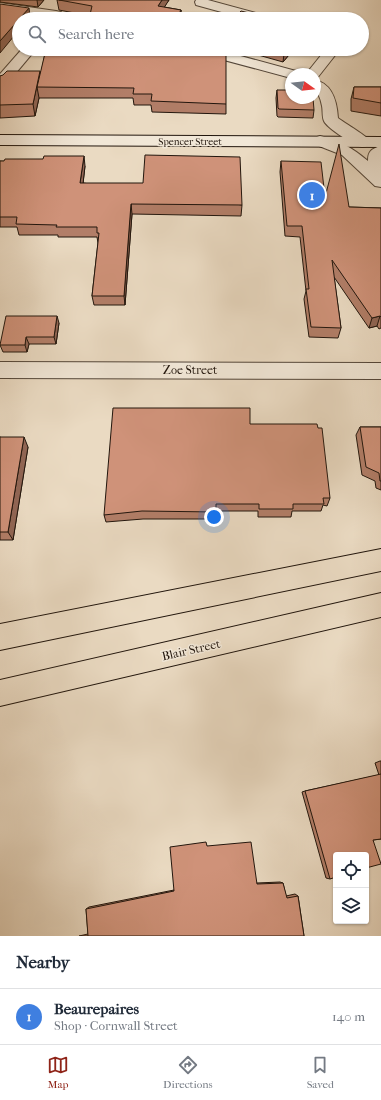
<!DOCTYPE html>
<meta charset="utf-8">
<style>
body{margin:0;font-family:"IM FELL French Canon",serif;background:#f2f2f3;color:#1f2937}
.controls{position:absolute;right:12px;bottom:12px;display:grid;overflow:hidden;border-radius:4px;box-shadow:0 1px 3px #0004}
.controls button{width:36px;height:36px;display:grid;place-items:center;padding:0;border:0;border-bottom:1px solid #e0e1e3;background:#fff;color:#1f2937;font:20px sans-serif}
.compass{position:absolute;left:285px;top:68px;width:36px;height:36px;border-radius:50%;background:#fff;box-shadow:0 1px 3px #0004;rotate:105deg}
.you{position:absolute;left:214px;top:517px;width:14px;height:14px;margin:-10px;border:3px solid #fff;border-radius:50%;background:#1a73e8;box-shadow:0 0 0 6px #1a73e833}
.badge{display:grid;place-items:center;width:26px;height:26px;border-radius:50%;background:#8f2418;color:#fff;font-size:13px;font-weight:700}
.pin{position:absolute;translate:-50% -50%;border:2px solid #fff;box-shadow:0 1px 4px #0006}
.list{margin:0;padding:0;list-style:none}
h2{display:flex;justify-content:space-between;align-items:center;height:52px;margin:0;padding:0 16px;font-size:17px}
h2 small{font-size:13px;font-weight:400;color:#747a83}
.list li{display:grid;grid-template-columns:26px 1fr auto;gap:12px;align-items:center;box-sizing:border-box;height:56px;padding:0 16px;border-top:1px solid #e0e1e3}
.list b{display:block;font-size:15px;white-space:nowrap}
.list p{margin:0;font-size:13px;white-space:nowrap;color:#747a83}
.list em{font-size:13px;font-style:normal;color:#747a83}
.icon{flex:none;width:22px;height:22px;fill:none;stroke:currentColor;stroke-width:2;stroke-linecap:round;stroke-linejoin:round}
.map{position:relative;flex:none;width:381px;height:936px;overflow:hidden}
.search{position:absolute;background:#fff;box-shadow:0 1px 3px #0004;left:12px;right:12px;top:12px;height:44px;display:flex;align-items:center;gap:10px;box-sizing:border-box;padding:0 14px;border-radius:22px;color:#747a83;font-size:15px}
.sheet{height:108px;background:#fff}
nav{display:flex;justify-content:space-around;align-items:center;box-sizing:border-box;height:56px;border-top:1px solid #e0e1e3;background:#fff;font-size:11px;color:#747a83}
nav a{display:grid;justify-items:center;gap:2px}
nav .on{color:#8f2418}
.map>svg:first-child{display:block}
.lines{fill:none;stroke-linecap:round;stroke-linejoin:round}
.minor-casing{stroke:#54473a;stroke-width:2}
.secondary-casing{stroke:#22160d;stroke-width:2}
.primary-casing{stroke:#22160d;stroke-width:2}
.minor{fill:#f1e7d7;fill-rule:evenodd}
.secondary{fill:#f1e7d7;fill-rule:evenodd}
.primary{fill:#eadac2;fill-rule:evenodd}
.wall{fill:#b27e68;stroke:#22160d}
.shaded-wall{fill:#916655;stroke:#22160d}
.building{fill:#cf9279;stroke:#22160d}
.labels{text-anchor:middle;dominant-baseline:central;stroke-width:3;stroke-linejoin:round;paint-order:stroke}
.far-street-label{font-size:10px;fill:#22160d;stroke:#f1e7d7}
.street-label{font-size:12px;fill:#22160d;stroke:#f1e7d7}
</style>
<div class="map">
<svg width="381" height="936" viewBox="0 0 381 936">
<rect width="100%" height="100%" fill="#eadac2"/>
<filter id="stains"><feTurbulence type="fractalNoise" baseFrequency=".005" numOctaves="4"/><feColorMatrix values="0 0 0 0 .2 0 0 0 0 .09 0 0 0 0 .02 0 0 0 .5 -.17"/></filter>
<radialGradient id="worn" r=".72"><stop offset=".6" stop-color="#630" stop-opacity="0"/><stop offset="1" stop-color="#630" stop-opacity=".3"/></radialGradient>
<g class="lines">
<defs>
<g id="minor">
<polygon points="196,0 208,0 267,16 269,19 247,19 196,5 195,2"/>
<polygon points="0,3 56,11 61,12 63,15 61,18 56,19 0,11"/>
<polygon points="22,49 36,49 5,86 0,87 0,74"/>
<polygon points="192,49 215,49 296,71 298,74 291,74 291,78 194,52"/>
<polygon points="326,49 340,49 318,77 315,78 315,74 306,74"/>
<path d="M315,80C333,84 337,102 338,118C346,124 367,136 371,142L369,145C367,146 364,147 362,147C355,146 327,128 324,121C322,117 323,110 322,106C320,93 315,94 315,80Z"/>
<path d="M320,136C342,142 351,147 368,161C368,151 371,149 381,146V187L375,186L342,155L314,144L312,141L314,138Z"/>
<polygon points="0,362 381,363 381,379 0,378"/>
</g>
<polygon id="secondary" points="0,135 381,137 381,147 0,145"/>
<g id="primary">
<polygon points="381,549 381,571 0,650 0,624"/>
<polygon points="381,593 381,617 0,706 0,680"/>
</g>
</defs>
<use href="#minor" class="minor-casing"/>
<use href="#secondary" class="secondary-casing"/>
<use href="#primary" class="primary-casing"/>
<use href="#minor" class="minor"/>
<use href="#secondary" class="secondary"/>
<use href="#primary" class="primary"/>
</g>
<g class="wall">
<polygon points="0,0 44,0 38,7 0,2"/>
<polygon points="57,0 169,0 164,7 181,10 181,19 89,19 90,16 59,10"/>
<polygon points="46,49 165,49 163,51 226,104 226,114 152,112 151,105 134,105 133,98 39,98 35,116 0,118 0,76 41,73"/>
<polygon points="237,49 294,49 283,62"/>
<polygon points="354,87 381,87 381,116 351,111 351,99"/>
<polygon points="277,90 314,110 313,118 278,117 277,116 276,98"/>
<polygon points="0,161 85,166 83,183 242,205 241,216 132,214 125,305 94,305 92,296 98,243 97,237 58,237 58,235 19,235 17,227 0,227"/>
<polygon points="281,161 325,197 349,207 381,208 381,328 379,329 377,326 369,328 334,277 341,328 338,338 309,337 304,299 306,291 300,237 285,236 280,172"/>
<polygon points="59,323 56,344 29,344 27,352 3,352 0,345"/>
<polygon points="250,424 330,498 327,506 323,505 321,511 292,511 291,517 258,517 258,511 216,511 216,519 143,519 106,522 104,515"/>
<polygon points="360,427 381,427 381,490 376,488 375,481 362,475 356,435"/>
<polygon points="0,437 28,447 13,540 0,540"/>
<polygon points="380,761 381,761 381,839 373,840 330,879 326,878 302,792 305,791 379,775 375,763"/>
<polygon points="207,846 257,883 280,882 283,883 286,896 295,894 298,896 304,936 79,936 88,934 86,909 89,907 174,890"/>
</g>
<g class="shaded-wall">
<polygon points="37,0 44,0 38,7"/>
<polygon points="162,0 169,0 158,17 158,6"/>
<polygon points="29,8 30,17 29,19 19,19 19,30 0,53 0,41"/>
<polygon points="181,10 181,19 176,19"/>
<polygon points="158,49 165,49 157,61 157,51"/>
<polygon points="288,49 294,49 283,62 284,54"/>
<polygon points="40,71 43,83 37,87 39,98 35,116 33,104"/>
<polygon points="84,156 85,166 82,193 80,183"/>
<polygon points="131,204 132,214 125,305 124,296"/>
<polygon points="57,316 59,323 56,344 54,337"/>
<polygon points="380,316 377,326 369,328 372,318"/>
<polygon points="26,337 29,344 27,352 25,345"/>
<polygon points="24,437 28,447 13,540 8,532"/>
</g>
<g class="building">
<polygon points="59,0 162,0 158,6 181,10 176,19 89,19 92,6"/>
<polygon points="0,4 29,8 0,41"/>
<polygon points="241,11 273,19 233,19"/>
<polygon points="46,49 158,49 157,51 200,52 202,49 217,49 226,52 226,104 151,101 152,94 133,94 134,88 37,87"/>
<polygon points="266,49 288,49 284,54"/>
<polygon points="7,71 40,71 33,104 0,105 0,76 3,75"/>
<polygon points="354,87 381,87 381,103 353,98"/>
<polygon points="277,90 291,90 291,98 313,98 314,110 279,109 278,108"/>
<polygon points="339,144 349,207 381,208 381,317 380,316 372,318 332,260 341,328 311,327 306,289 309,289 302,226 287,226 281,161 321,162 325,197"/>
<polygon points="145,155 240,157 242,205 131,204 124,296 92,296 99,233 97,233 97,227 56,227 57,225 16,224 17,217 0,217 0,161 4,161 5,159 43,159 44,156 84,156 80,183 143,183"/>
<polygon points="6,316 57,316 54,337 26,337 25,345 0,345"/>
<polygon points="113,408 250,408 250,424 317,424 318,428 322,428 330,498 323,498 324,504 293,504 293,509 259,509 259,504 216,504 216,512 142,511 104,515"/>
<polygon points="360,427 381,427 381,481 380,481 379,473 366,467"/>
<polygon points="0,437 24,437 8,532 0,532"/>
<polygon points="381,774 381,839 373,840 381,864 366,868 366,855 336,855 336,877 330,879 305,791"/>
<polygon points="206,842 207,846 251,842 257,884 283,883 287,898 298,896 304,936 88,936 86,909 174,891 170,847"/>
</g>
<g class="labels">
<g class="far-street-label">
<text x="190" y="142">Spencer Street</text>
</g>
<g class="street-label">
<text x="190" y="370">Zoe Street</text>
<text transform="translate(191 650) rotate(-13)">Blair Street</text>
</g>
</g>
<rect width="100%" height="100%" filter="url(#stains)"/>
<rect width="100%" height="100%" fill="url(#worn)"/>
</svg>
<div class="controls">
<button><svg class="icon" aria-label="locate" viewBox="0 0 24 24"><circle cx="12" cy="12" r="6"/><path d="M12 2v4M12 18v4M2 12h4M18 12h4"/></svg></button>
<button><svg class="icon" aria-label="layers" viewBox="0 0 24 24"><path d="M12 4l9 5-9 5-9-5zM3 14l9 5 9-5"/></svg></button>
</div>
<svg class="compass" viewBox="-18 -18 36 36"><path d="M0-13l5 13h-10z" fill="#e53935"/><path d="M0 13l5-13h-10z" fill="#747a83"/></svg>
<div class="you"></div>
<div class="pin badge" style="left:312px;top:195px;background:#3f7fe0">1</div>
<div class="search"><svg class="icon" aria-label="search" viewBox="0 0 24 24"><circle cx="10" cy="10" r="6"/><path d="M15 15l6 6"/></svg>Search here</div>
</div>
<section class="sheet">
<h2>Nearby<small></small></h2>
<ul class="list">
<li><span class="badge" style="background:#3f7fe0">1</span><div><b>Beaurepaires</b><p>Shop · Cornwall Street</p></div><em>140 m</em></li>
</ul>
</section>
<nav>
<a class="on"><svg class="icon" aria-label="map" viewBox="0 0 24 24"><path d="M3 6l6-2 6 2 6-2v14l-6 2-6-2-6 2zM9 4v14M15 6v14"/></svg>Map</a>
<a><svg class="icon" aria-label="directions" viewBox="0 0 24 24"><path d="M12 3l9 9-9 9-9-9zM9 14v-3h6M13 9l2 2-2 2"/></svg>Directions</a>
<a><svg class="icon" aria-label="saved" viewBox="0 0 24 24"><path d="M7 4h10v16l-5-4-5 4z"/></svg>Saved</a>
</nav>
